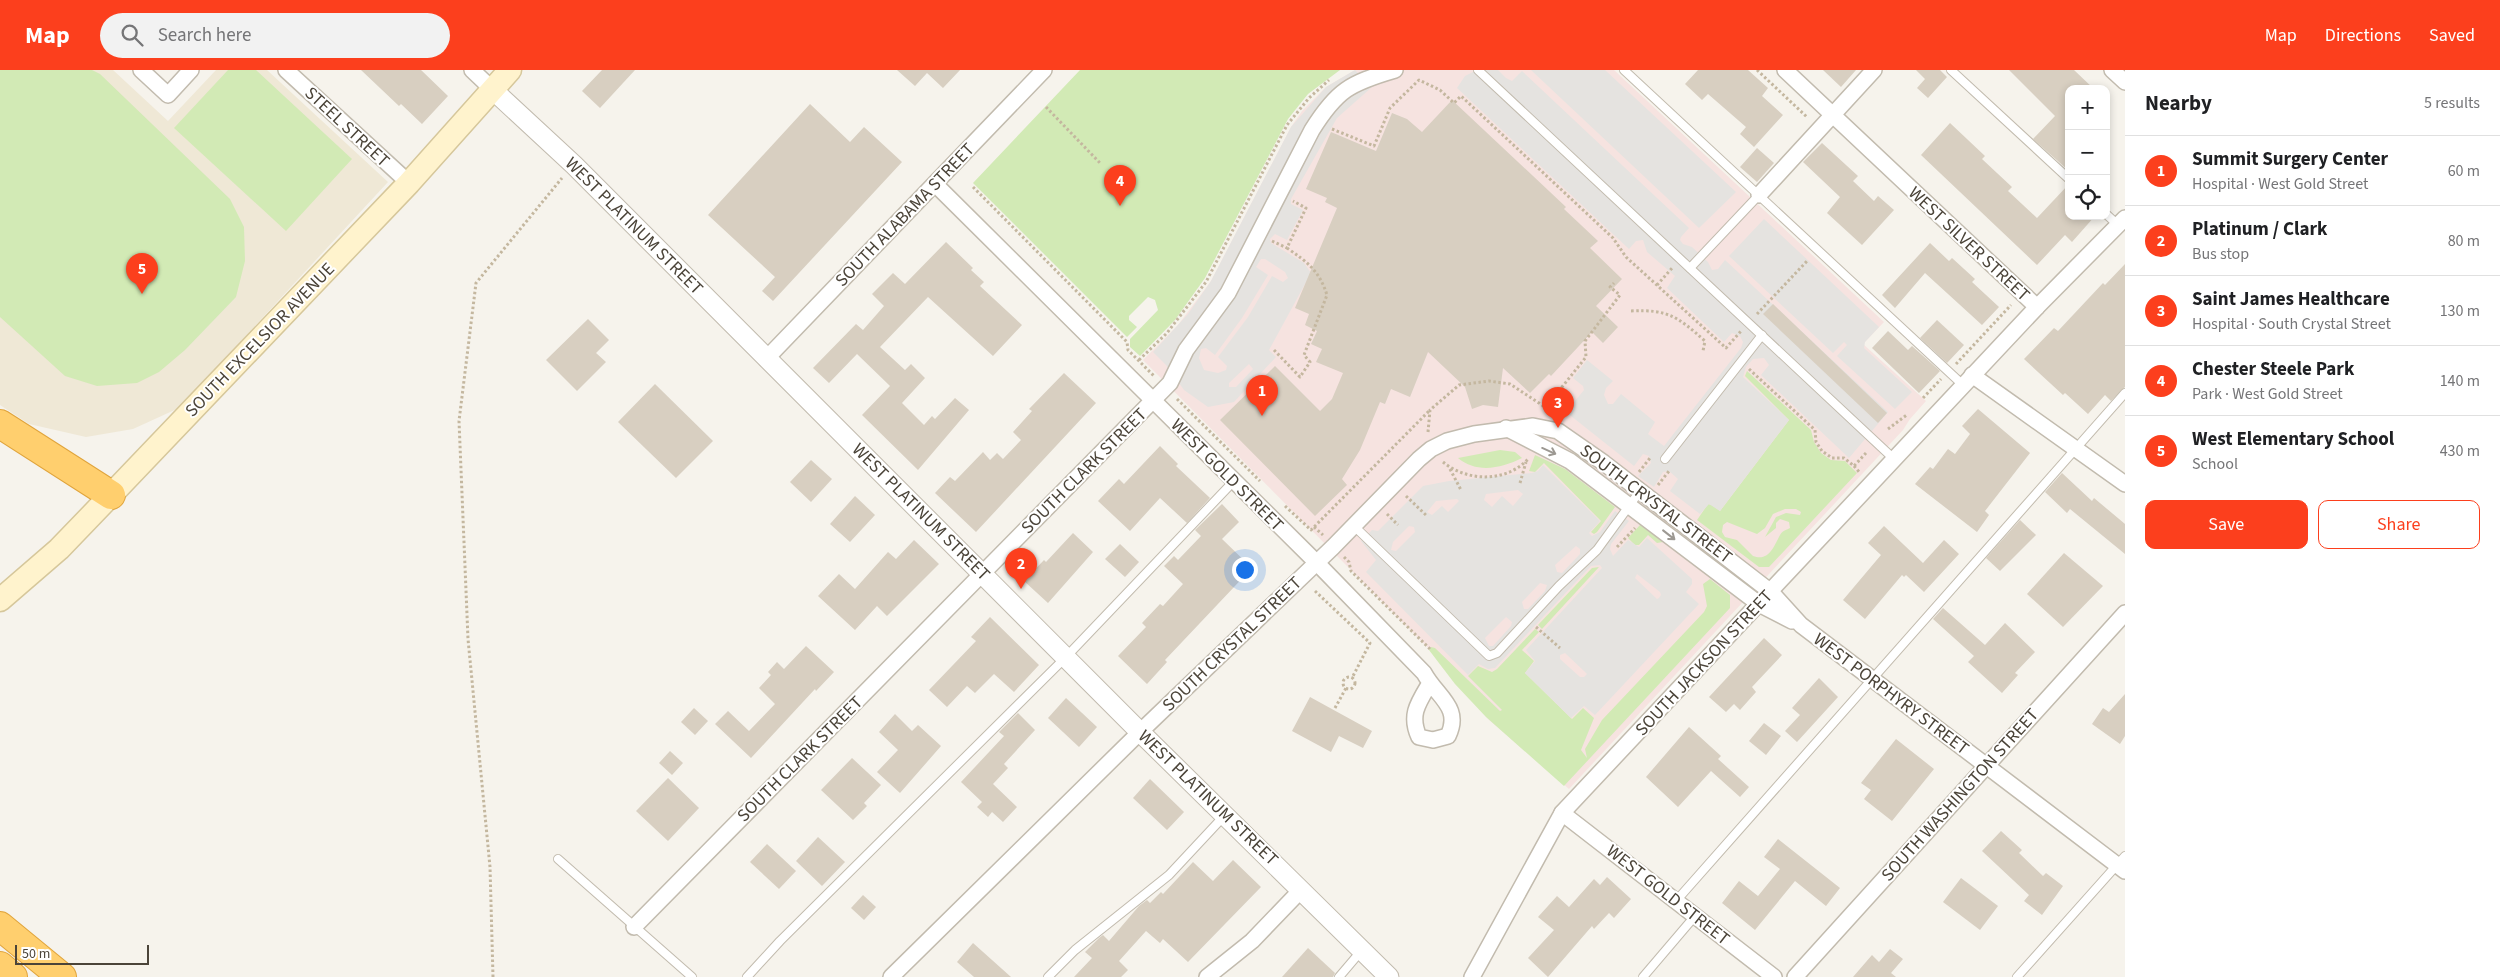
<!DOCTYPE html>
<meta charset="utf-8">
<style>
body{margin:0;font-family:"Source Sans 3",sans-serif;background:#f2f2f2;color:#202124}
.controls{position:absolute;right:15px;top:15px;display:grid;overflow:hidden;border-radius:10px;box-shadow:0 2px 8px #0003}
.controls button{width:45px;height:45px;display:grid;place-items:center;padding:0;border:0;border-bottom:1px solid #e0e0e0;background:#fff;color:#202124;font:25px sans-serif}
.scale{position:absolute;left:15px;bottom:12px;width:134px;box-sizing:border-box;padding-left:5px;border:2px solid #4b4439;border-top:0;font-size:14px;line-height:18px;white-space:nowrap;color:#4b4439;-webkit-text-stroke:4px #fff;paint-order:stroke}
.you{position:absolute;left:1244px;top:499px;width:18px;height:18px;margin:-12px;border:4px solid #fff;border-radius:50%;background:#1a73e8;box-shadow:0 0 0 8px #1a73e833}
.badge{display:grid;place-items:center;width:32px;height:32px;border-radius:50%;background:#fc3f1d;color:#fff;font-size:16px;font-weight:700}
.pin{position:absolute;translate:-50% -41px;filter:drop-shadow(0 1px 2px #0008)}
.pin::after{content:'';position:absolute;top:26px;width:18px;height:15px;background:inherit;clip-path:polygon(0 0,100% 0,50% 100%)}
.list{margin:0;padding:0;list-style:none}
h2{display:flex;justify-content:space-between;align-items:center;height:65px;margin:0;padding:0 20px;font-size:21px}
h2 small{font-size:16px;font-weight:400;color:#757577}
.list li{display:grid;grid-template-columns:32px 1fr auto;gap:15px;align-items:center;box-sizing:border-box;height:70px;padding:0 20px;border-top:1px solid #e0e0e0}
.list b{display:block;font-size:19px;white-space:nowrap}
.list p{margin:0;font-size:16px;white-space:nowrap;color:#757577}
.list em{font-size:16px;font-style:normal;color:#757577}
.actions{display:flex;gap:10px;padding:15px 20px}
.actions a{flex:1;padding:11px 0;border:1px solid #fc3f1d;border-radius:10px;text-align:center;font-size:18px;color:#fc3f1d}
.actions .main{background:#fc3f1d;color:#fff}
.icon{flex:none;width:28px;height:28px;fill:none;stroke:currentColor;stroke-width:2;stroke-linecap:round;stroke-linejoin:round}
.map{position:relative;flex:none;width:2125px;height:907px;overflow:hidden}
header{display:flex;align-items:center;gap:30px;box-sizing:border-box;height:70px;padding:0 25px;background:#fc3f1d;color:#fff}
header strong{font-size:24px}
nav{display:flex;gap:28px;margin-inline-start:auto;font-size:18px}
.search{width:350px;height:45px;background:#f2f2f2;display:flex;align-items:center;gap:12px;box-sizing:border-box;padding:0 18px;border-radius:28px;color:#757577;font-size:19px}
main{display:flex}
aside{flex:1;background:#fff}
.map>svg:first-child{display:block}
.education{fill:#efe8d6}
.medical{fill:#f6e3e0}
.green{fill:#d2eab5;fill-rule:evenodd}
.parking{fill:#e5e3e0;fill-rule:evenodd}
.building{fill:#d8cfc1}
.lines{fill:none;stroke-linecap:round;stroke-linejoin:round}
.service-casing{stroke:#c2bbae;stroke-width:10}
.minor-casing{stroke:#c2bbae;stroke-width:18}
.tertiary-casing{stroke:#c2bbae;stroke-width:21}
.secondary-casing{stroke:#d6c79b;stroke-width:25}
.motorway-casing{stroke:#e0a43c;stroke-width:30}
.path{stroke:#c4b79f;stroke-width:3;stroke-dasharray:2.5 2.5;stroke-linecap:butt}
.service{stroke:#fff;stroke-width:8}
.minor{stroke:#fff;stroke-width:15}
.tertiary{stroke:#fff;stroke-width:19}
.secondary{stroke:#fff3cd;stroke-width:22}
.motorway{stroke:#ffcf6e;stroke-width:28}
.oneway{stroke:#9c9892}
.labels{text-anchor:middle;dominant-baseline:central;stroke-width:4;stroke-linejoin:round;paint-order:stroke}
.street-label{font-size:18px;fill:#4b4439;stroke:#fff}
</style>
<header>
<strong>Map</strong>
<div class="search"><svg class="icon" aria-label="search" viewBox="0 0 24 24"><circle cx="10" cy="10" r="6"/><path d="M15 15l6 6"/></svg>Search here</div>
<nav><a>Map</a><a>Directions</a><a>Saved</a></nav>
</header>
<main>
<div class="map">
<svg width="2125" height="907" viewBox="0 0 2125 907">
<rect width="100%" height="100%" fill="#f6f3ec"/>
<polygon class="education" points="0,0 113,0 168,51 216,0 267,0 388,112 179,338 133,359 86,367 29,354 0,335"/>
<polygon class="medical" points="1355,0 1614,0 1884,252 1863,274 1926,331 1910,349 1903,360 1569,719 1488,649 1446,596 1143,290 1178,255 1211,211 1291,57 1302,41 1326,17"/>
<g class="green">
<polygon points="0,0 92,0 100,4 230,129 244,157 245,191 236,227 185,280 159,302 137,313 97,316 65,306 0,247"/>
<polygon points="228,0 256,0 352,89 286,161 174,58"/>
<polygon points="1080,0 1340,0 1308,24 1288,49 1205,208 1175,250 1140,286 1130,277 1130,269 1158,240 1155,230 1148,227 1129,246 1129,250 1137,257 1127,267 973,113"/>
<path d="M1747,301L1811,360L1814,372L1821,383L1831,390L1845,391L1857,403L1769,497H1759L1697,450L1708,434L1712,435L1720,441L1789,350L1745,306ZM1785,439H1796L1801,442L1800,445L1786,443L1776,447L1765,467L1776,458V453L1780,449L1789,452L1790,458C1786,460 1782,461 1780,465C1774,476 1769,492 1753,486L1737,470L1725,467L1722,462L1723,455L1727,452L1757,464L1765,458L1773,444Z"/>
<path d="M1500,380L1515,382L1522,388C1502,398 1477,404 1458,388Z"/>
<polygon points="1535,385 1565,399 1615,437 1597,462 1594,464 1591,462 1601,451 1544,393 1535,402 1529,401"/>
<polygon points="1640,455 1663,472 1657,473 1648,465 1639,475 1635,475 1628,468"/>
<polygon points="1599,497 1542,559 1538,555 1592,498"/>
<polygon points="1710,509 1730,525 1730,538 1564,716 1486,647 1455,614 1429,580 1431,577 1435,578 1500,641 1502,640 1468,606 1478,596 1492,602 1497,599 1535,559 1539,562 1522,580 1534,591 1525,603 1572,649 1583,638 1594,648 1581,680 1587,688 1585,679 1602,650 1704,542 1707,536 1703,514"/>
</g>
<g class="parking">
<path d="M1355,0L1372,17L1337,48L1291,129V134L1303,140L1287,170L1275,164L1270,169L1271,173L1304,193L1311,203L1269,280L1276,287L1234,332L1208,337L1184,320L1166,295L1153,282L1188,244L1211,211L1291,57L1326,17ZM1261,189H1265L1285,202L1288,208L1283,212L1272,206L1248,247L1218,287L1227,296L1226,300L1218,303L1204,300L1199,288L1201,279L1206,278L1215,285L1242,248L1268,205L1256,197ZM1249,294L1253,299L1236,317H1229V313Z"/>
<polygon points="1477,0 1498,0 1506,8 1512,11 1522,1 1689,158 1681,167 1680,170 1683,174 1692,177 1708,192 1712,200 1718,199 1725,190 1888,342 1849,388 1761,305 1769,295 1764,288 1753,289 1746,297 1743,307 1789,350 1720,441 1709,434 1700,444 1670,421 1678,409 1669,401 1663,402 1654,417 1638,406 1651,393 1649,386 1643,384 1634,396 1566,342 1584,320 1583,316 1573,308 1587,290 1613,311 1606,318 1604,325 1608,334 1613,334 1621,324 1655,352 1648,364 1664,376 1741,278 1743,272 1740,266 1732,263 1724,272 1667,218 1675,206 1647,182 1643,170 1636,171 1629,179 1457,18 1465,6"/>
<polygon points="1531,0 1605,0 1736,122 1699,158"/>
<polygon points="1764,149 1879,257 1865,272 1864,278 1912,322 1895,339 1837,286 1847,275 1844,272 1833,283 1729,186"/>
<path d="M1543,395L1600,451L1589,463L1592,466L1600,462L1615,441L1629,451L1611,474L1610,479L1613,486L1628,470L1639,477L1647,468L1692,509V514L1686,522L1699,534L1595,645L1584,636L1571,648L1525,603L1535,591L1526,580L1602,498L1600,495L1591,496L1495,598L1488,599L1479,594L1468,605L1366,502L1376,490L1361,471L1372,460L1378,461L1423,416L1449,411L1532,403L1538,401ZM1518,420L1523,424L1513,436L1502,426L1492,437L1484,430L1486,424ZM1457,429L1459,431L1448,442L1442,436L1432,445L1427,442L1436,431ZM1409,456L1414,457L1415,462L1396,481L1391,480L1393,472ZM1576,476L1580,479V484L1562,503L1557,502L1555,495ZM1637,504L1660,522L1661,525L1659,528L1657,529L1635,508ZM1540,513L1547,515L1545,521L1528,539H1524L1522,532ZM1506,547L1512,552L1511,556L1493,576H1489L1485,568ZM1565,583L1584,601L1587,604L1584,607H1580L1560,589V585Z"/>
</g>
<g class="building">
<polygon points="361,0 421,0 448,26 422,54 401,34 399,36"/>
<polygon points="602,0 635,0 600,38 582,21"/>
<polygon points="897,0 960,0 943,18 927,3 915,16"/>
<polygon points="1698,0 1748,0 1768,18 1762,26 1783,45 1754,77 1740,64 1746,57 1708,24 1702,30 1685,14"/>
<polygon points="1823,0 1856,0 1841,17"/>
<polygon points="1916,0 1940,0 1947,7 1928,28 1917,18 1925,9"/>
<polygon points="2009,0 2074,0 2094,19 2069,19 2069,101 2033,69 2055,46"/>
<polygon points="1452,30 1566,137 1564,139 1598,171 1590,178 1622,209 1596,236 1618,257 1603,273 1592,262 1551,306 1549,304 1530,323 1503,298 1498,337 1483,335 1472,339 1465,317 1428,282 1410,327 1391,319 1385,334 1380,332 1360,380 1342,409 1347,415 1315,446 1220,350 1275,296 1320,341 1332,329 1343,303 1316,292 1322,279 1311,274 1317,261 1305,255 1309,244 1295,238 1337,138 1325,132 1327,128 1306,119 1331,62 1376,81 1392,43 1407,49 1422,62"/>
<polygon points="810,34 850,72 864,57 902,92 773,231 762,221 775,207 708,145"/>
<polygon points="1950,53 1985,86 1982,89 2012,117 2008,121 2037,148 2068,115 2069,146 2095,146 2072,172 2065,165 2037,195 1921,85"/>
<polygon points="1822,73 1858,106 1853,111 1874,131 1878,126 1894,140 1862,175 1827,143 1840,127 1803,92"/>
<polygon points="1757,78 1774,93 1757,112 1740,97"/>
<polygon points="946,172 973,198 971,200 984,212 980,216 1022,255 993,286 928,227 880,277 905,300 911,294 925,308 902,333 924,355 932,346 935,349 955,328 969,340 918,400 862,345 890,316 857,284 829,313 813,298 856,254 863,260 884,236 872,224 893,203 905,214"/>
<polygon points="1930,173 1949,191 1952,188 1975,209 1972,212 1999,237 1982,255 1925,203 1895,238 1882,225"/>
<polygon points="2125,194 2125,317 2111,331 2105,325 2088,344 2065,323 2063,325 2024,289 2054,258 2058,261 2103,213 2105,215"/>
<polygon points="1773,234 1887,343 1878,353 1763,244"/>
<polygon points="588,249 609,270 596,283 606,292 577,321 546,290"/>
<polygon points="1937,250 1964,275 1947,293 1920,268"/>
<polygon points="1888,261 1908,280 1912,276 1940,301 1919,323 1872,278"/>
<polygon points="1064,303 1096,333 976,462 935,423 950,407 955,411 983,382 990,390 997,383 1003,389 1021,370 1013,362 1032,341 1029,339"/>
<polygon points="655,314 713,371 676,408 618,352"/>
<polygon points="1978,339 2030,383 1985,441 1989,445 1977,462 1915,414 1930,397 1933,399 1948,379 1955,384 1970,364 1962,356"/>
<polygon points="1160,376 1178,394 1176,396 1210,428 1187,453 1160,428 1130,461 1098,431 1119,409 1124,414"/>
<polygon points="811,390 832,409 811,432 790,412"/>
<polygon points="2062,403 2092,431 2094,428 2125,454 2125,484 2070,439 2067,443 2045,422"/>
<polygon points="855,426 875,445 850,472 830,454"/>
<polygon points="1222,434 1239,452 1222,469 1252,498 1165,590 1167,592 1147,614 1118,586 1146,557 1142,553 1160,534 1163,536 1183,514 1164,496 1174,486 1178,490 1201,466 1195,460"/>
<polygon points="2020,450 2036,465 2000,501 1986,488"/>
<polygon points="1884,456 1923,493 1944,470 1959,484 1924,522 1906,505 1904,507 1902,505 1865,549 1843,530 1881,485 1868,473"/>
<polygon points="1073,463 1093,482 1048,533 1024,511 1044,490 1046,492"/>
<polygon points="914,470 939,494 887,546 877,536 855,560 818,526 839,504 855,519 888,482 896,489"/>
<polygon points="1120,474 1139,492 1125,507 1105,489"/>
<polygon points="2064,483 2103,516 2063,557 2027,524"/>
<polygon points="1943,538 1985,575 2005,553 2035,582 2015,603 2018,605 2002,623 1968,592 1974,586 1933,549"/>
<polygon points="990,547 1039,595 1014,622 994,604 975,623 967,616 947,637 929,620 976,571 971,567"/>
<polygon points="1764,568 1782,585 1752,617 1756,622 1740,640 1734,634 1726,642 1709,627"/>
<polygon points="806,576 834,602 816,621 815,619 751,688 715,654 728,641 749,661 775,634 759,618 771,605 768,602 777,592 784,599"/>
<polygon points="1819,608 1838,627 1797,672 1785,661 1800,645 1792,638"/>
<polygon points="2125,624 2125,666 2120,674 2092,654 2103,638 2109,642"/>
<polygon points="1310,627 1372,661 1363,678 1339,666 1331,682 1292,661"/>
<polygon points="1066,628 1097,657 1079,677 1048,648"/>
<polygon points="694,638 708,651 695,665 681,652"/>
<polygon points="1018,643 1035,660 1004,694 1008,698 993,714 1017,737 1003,752 992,742 988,747 977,737 982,732 961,712 1004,666 999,662"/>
<polygon points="895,644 912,661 918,655 941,676 900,723 877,702 898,680 879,662"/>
<polygon points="1764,653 1781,666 1766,685 1749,671"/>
<polygon points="1689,657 1721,686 1718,689 1749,717 1740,727 1711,701 1678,737 1646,707"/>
<polygon points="1896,669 1934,699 1892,751 1864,729 1871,720 1861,713"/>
<polygon points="670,681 683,693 672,705 659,693"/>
<polygon points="852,688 881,715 864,733 867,736 853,750 821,720"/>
<polygon points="668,708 699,738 668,771 636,741"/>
<polygon points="1150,709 1184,742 1167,760 1133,728"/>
<polygon points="2001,761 2022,780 2019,783 2043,806 2046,803 2063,816 2042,845 2024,831 2029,825 1982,781"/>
<polygon points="818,767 845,792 822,816 796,791"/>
<polygon points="1778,769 1840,818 1826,836 1795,811 1755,860 1722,833 1739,811 1758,826 1780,799 1764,787"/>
<polygon points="767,774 796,801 779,819 750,792"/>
<polygon points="1233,790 1261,817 1188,892 1163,869 1160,873 1146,861 1119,891 1128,900 1121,907 1074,907 1092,888 1085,882 1099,868 1103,865 1109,871 1139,836 1147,830 1150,833 1161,822 1163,824 1193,792 1213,811"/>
<polygon points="1607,807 1631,829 1614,848 1609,843 1594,859 1592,856 1548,907 1528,888 1554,860 1538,847 1557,826 1569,837 1594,809 1600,815"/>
<polygon points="1961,808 1998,836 1980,860 1943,832"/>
<polygon points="863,825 876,837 864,850 851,838"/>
<polygon points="973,873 1011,907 974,907 957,892"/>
<polygon points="1308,878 1335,903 1333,907 1282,907"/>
<polygon points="1890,879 1903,889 1891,903 1896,907 1853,907 1872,885 1879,892"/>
</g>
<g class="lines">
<defs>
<g id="service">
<polyline points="1478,0 1894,389"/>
<polyline points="1624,0 1963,315"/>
<polyline points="1951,0 2069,109"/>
<polyline points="2106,144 2118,155"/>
<polyline points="1690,198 1759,125"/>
<polyline points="1665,389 1762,265"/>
<polyline points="1354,456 1489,586 1497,583 1559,516 1597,480 1640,421"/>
<polyline points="558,789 692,907"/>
<polyline points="1676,831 2125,323"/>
<polyline points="747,907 780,871 1066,587 1233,412"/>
<polyline points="1048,907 1075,880 1169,805 1225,745"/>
<polyline points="1339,907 1362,880"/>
<polyline points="1643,907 1695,846"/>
<polyline points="2017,907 2125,786"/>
</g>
<g id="minor">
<polyline points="141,0 168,25 191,0"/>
<polyline points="286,0 409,113"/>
<polyline points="472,0 492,19"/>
<polyline points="1785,0 2037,237"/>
<polyline points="2112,0 2125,12"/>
<path d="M935,114L1317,493L1424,603C1437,627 1462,637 1448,666L1433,670L1419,667C1409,645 1418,633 1430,613"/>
<polyline points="1759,125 1874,0"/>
<polyline points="766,289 1044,0"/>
<polyline points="1972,305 2125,414"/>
<polyline points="1506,358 1570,391 1759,534 1792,551"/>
<polyline points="1562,743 1774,907"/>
<path d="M634,857L1170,313L1186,280L1228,223L1312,60C1337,20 1350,13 1395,0"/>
<polyline points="891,907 1140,662 1333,477 1419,389 1431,379 1447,371 1474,364 1533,356 1558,361 1604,393 1771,522 1801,555 2125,801"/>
<polyline points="1207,907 1252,871 1301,820"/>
<polyline points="1472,907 1562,743 2037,237 2125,148"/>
<polyline points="1795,907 2125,543"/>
</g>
<polyline id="tertiary" points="492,19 574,95 1140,662 1389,907"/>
<polyline id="secondary" points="0,530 59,479 111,425 409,113 510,0"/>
<g id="motorway">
<polyline points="0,354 111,425"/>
<polyline points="0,856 62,907"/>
<polyline points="0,896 13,907"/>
</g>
</defs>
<use href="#service" class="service-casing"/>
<use href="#minor" class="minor-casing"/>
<use href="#tertiary" class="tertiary-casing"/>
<use href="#secondary" class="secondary-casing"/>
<use href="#motorway" class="motorway-casing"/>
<g class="path">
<polyline points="1757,0 1808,48"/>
<polyline points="1046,37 1100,93"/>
<polyline points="1332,59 1374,76 1390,38 1419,10 1440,20 1454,33 1461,26 1613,168 1626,187 1726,278 1741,261"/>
<polyline points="973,117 1127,272 1128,280 1154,306"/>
<polyline points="1272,171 1287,178"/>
<polyline points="1657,215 1673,197"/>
<path d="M1631,241C1668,239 1678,247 1705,271L1703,281"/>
<polyline points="1757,244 1808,190"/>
<path d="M1274,280L1300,307L1310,292L1304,285L1327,225C1319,200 1307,192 1287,178L1306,138L1293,131"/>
<polyline points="1139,290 1167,263 1206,212 1287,55 1309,28 1329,10"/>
<polyline points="1956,294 2011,235"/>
<polyline points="1749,299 1815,360 1816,372 1822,381 1832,388 1844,388 1854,396 1866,383"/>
<polyline points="1923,328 1941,309"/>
<polyline points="1177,329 1260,411"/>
<polyline points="1546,337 1586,287 1585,271 1620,225 1610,217 1614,213"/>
<polyline points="1888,359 1908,344"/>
<polyline points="1428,362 1430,340 1459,315 1489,311 1510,314 1554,343"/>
<path d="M1443,392C1467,412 1507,413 1529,388"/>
<polyline points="1854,396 1860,403"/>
<polyline points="1450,399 1461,420"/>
<polyline points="1639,402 1650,388"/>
<polyline points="1520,413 1526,392"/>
<polyline points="1658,415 1669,401"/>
<polyline points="1406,426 1427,446"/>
<polyline points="1285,436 1311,460 1430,340"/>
<polyline points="1387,444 1398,455"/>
<polyline points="1314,457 1323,465"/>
<polyline points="1617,477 1635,458"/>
<polyline points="1344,487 1349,492 1351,501 1430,579"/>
<polyline points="1315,521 1370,573 1352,608"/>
<polyline points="1536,557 1560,578"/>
<circle cx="1349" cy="613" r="6"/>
<polyline points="1335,638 1346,618"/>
<polyline points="493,907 490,797 468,569 459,351 476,213 562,108"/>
</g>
<use href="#service" class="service"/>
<use href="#minor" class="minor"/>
<use href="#tertiary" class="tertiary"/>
<use href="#secondary" class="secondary"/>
<use href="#motorway" class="motorway"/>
</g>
<defs><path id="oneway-shaft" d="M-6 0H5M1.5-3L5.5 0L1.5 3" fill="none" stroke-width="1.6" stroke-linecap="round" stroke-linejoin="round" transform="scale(1.25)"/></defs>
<g class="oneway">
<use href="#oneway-shaft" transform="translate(1549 381) rotate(24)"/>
<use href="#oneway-shaft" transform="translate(1669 465) rotate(38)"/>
</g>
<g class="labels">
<g class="street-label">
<text transform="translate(347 57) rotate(43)">STEEL STREET</text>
<text transform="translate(905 145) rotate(-46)">SOUTH ALABAMA STREET</text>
<text transform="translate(634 156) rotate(45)">WEST PLATINUM STREET</text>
<text transform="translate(1969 174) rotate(43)">WEST SILVER STREET</text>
<text transform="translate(260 270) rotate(-46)">SOUTH EXCELSIOR AVENUE</text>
<text transform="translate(1084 401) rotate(-45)">SOUTH CLARK STREET</text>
<text transform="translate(1227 405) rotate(45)">WEST GOLD STREET</text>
<text transform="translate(1656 434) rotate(37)">SOUTH CRYSTAL STREET</text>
<text transform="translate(921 442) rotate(45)">WEST PLATINUM STREET</text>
<text transform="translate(1232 574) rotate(-44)">SOUTH CRYSTAL STREET</text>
<text transform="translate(1704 593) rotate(-47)">SOUTH JACKSON STREET</text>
<text transform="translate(1891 624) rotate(37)">WEST PORPHYRY STREET</text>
<text transform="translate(800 689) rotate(-45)">SOUTH CLARK STREET</text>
<text transform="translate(1960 725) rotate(-48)">SOUTH WASHINGTON STREET</text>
<text transform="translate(1208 728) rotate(44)">WEST PLATINUM STREET</text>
<text transform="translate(1668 825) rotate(38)">WEST GOLD STREET</text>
</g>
</g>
</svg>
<div class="controls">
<button>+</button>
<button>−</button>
<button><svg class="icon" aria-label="locate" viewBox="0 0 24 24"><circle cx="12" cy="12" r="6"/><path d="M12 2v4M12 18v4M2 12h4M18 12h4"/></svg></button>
</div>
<div class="scale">50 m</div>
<div class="you"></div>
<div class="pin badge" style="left:1262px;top:346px">1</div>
<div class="pin badge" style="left:1021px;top:519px">2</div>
<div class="pin badge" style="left:1558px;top:358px">3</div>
<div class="pin badge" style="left:1120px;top:136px">4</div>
<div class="pin badge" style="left:142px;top:224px">5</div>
</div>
<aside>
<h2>Nearby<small>5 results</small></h2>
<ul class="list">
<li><span class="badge">1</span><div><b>Summit Surgery Center</b><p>Hospital · West Gold Street</p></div><em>60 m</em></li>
<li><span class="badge">2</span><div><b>Platinum / Clark</b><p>Bus stop</p></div><em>80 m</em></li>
<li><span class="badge">3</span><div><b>Saint James Healthcare</b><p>Hospital · South Crystal Street</p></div><em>130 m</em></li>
<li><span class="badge">4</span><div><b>Chester Steele Park</b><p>Park · West Gold Street</p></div><em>140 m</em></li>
<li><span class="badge">5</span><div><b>West Elementary School</b><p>School</p></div><em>430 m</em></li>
</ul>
<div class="actions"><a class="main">Save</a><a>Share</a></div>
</aside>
</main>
